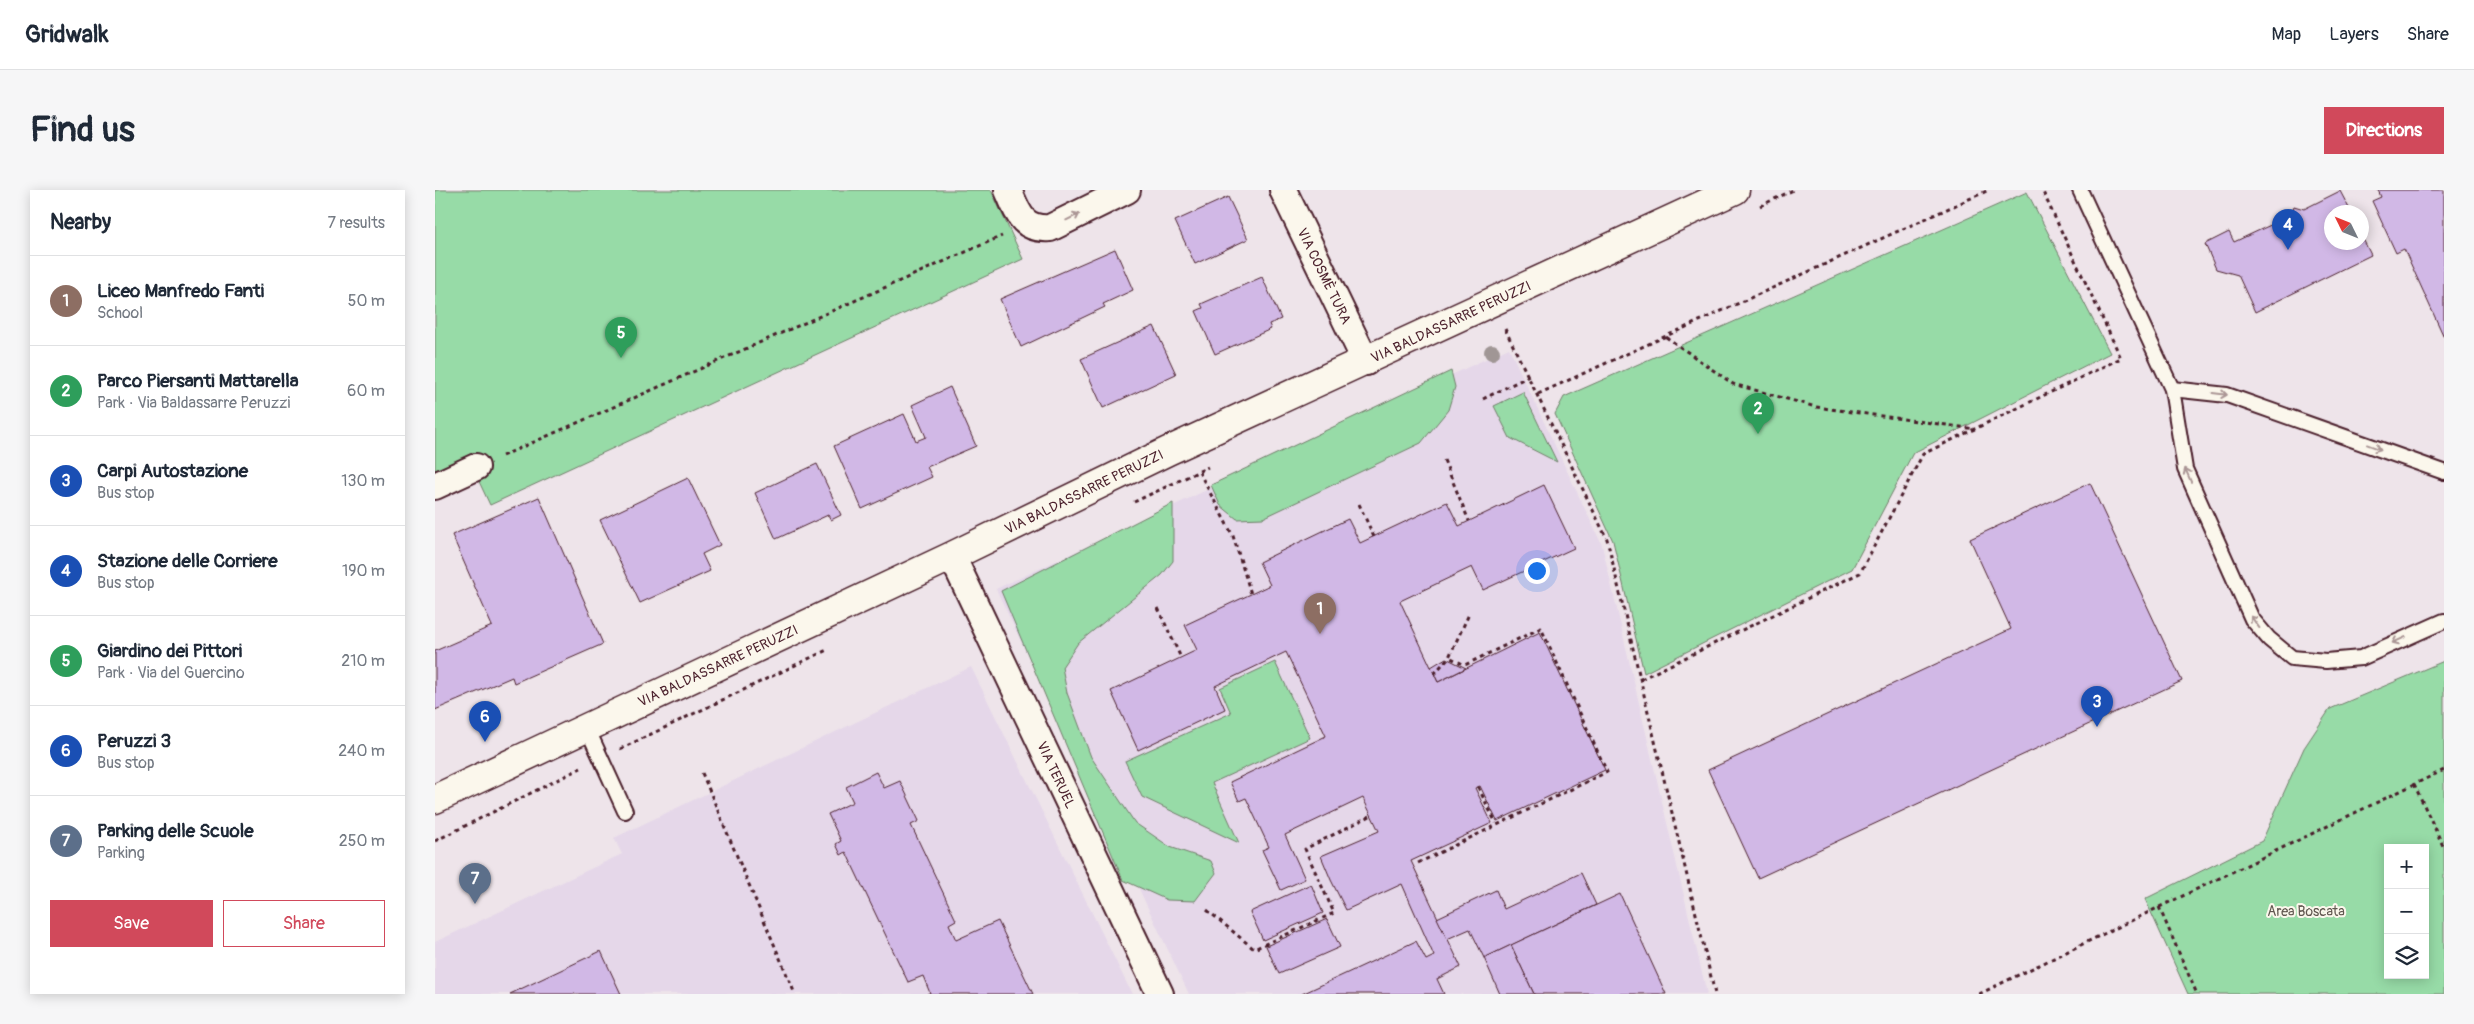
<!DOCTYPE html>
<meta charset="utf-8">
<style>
body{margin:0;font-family:Pangolin,sans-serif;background:#f6f6f7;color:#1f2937}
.controls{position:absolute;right:15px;bottom:15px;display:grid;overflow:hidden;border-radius:0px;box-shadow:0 2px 12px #0003}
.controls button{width:45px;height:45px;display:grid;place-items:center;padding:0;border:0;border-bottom:1px solid #e0e1e3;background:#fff;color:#1f2937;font:25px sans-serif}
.compass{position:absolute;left:1889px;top:15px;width:45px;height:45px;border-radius:50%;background:#fff;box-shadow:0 2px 12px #0003;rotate:313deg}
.you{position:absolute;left:1101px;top:380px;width:18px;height:18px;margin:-12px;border:4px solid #fff;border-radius:50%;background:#1a73e8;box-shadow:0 0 0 8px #1a73e833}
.badge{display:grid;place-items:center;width:32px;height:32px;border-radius:50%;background:#d1495b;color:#fff;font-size:16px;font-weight:700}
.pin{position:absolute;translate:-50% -41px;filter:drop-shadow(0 1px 2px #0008)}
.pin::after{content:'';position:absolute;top:26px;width:18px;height:15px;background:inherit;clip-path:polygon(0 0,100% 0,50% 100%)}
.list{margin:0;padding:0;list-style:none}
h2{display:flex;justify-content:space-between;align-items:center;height:65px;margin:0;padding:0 20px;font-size:21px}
h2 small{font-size:16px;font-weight:400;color:#747a83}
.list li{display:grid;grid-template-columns:32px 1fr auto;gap:15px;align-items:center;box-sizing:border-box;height:90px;padding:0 20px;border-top:1px solid #e0e1e3}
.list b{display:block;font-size:19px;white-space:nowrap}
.list p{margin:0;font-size:16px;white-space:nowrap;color:#747a83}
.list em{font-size:16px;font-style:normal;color:#747a83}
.actions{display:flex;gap:10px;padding:15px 20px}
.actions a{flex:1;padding:11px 0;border:1px solid #d1495b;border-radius:0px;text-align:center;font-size:18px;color:#d1495b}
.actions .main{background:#d1495b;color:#fff}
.icon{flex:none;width:28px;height:28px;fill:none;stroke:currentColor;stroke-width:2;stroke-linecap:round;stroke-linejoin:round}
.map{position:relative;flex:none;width:2009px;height:804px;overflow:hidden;border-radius:0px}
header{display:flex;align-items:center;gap:30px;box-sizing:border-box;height:70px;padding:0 25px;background:#fff;border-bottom:1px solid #e0e1e3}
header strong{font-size:24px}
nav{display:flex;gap:28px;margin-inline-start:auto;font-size:18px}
.intro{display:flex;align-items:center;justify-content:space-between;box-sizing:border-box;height:120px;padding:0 30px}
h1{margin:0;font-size:35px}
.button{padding:12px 22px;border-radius:0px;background:#d1495b;color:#fff;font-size:18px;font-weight:700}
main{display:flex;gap:30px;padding:0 30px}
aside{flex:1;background:#fff;border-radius:0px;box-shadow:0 2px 12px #0003}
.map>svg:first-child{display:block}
.built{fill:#e5d7e9}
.green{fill:#97dba7;stroke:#707d69;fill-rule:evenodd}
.building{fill:#d1b8e6;stroke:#4a1f2b}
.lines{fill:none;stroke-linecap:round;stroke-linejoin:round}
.lane-casing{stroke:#4a1f2b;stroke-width:18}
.street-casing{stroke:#4a1f2b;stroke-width:30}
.secondary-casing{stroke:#4a1f2b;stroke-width:31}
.path{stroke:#4a1f2b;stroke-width:3;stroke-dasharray:4 4;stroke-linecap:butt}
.lane{stroke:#fbf7ec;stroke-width:14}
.street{stroke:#fbf7ec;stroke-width:26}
.secondary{stroke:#fbf7ec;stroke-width:28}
.tree{fill:#a09695}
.oneway{stroke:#ab9695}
.labels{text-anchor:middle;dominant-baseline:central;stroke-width:4;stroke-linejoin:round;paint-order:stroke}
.street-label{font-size:14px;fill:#4a1f2b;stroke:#fbf7ec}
.park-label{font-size:14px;fill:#615750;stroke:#fbf7ec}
</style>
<header>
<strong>Gridwalk</strong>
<nav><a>Map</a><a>Layers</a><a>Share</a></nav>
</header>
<div class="intro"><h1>Find us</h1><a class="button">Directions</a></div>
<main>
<aside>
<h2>Nearby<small>7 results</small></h2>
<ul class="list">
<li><span class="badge" style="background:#8d6e63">1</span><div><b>Liceo Manfredo Fanti</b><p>School</p></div><em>50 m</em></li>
<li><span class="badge" style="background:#2e9e5b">2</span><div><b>Parco Piersanti Mattarella</b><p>Park · Via Baldassarre Peruzzi</p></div><em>60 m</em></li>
<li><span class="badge" style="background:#1a4fb4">3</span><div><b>Carpi Autostazione</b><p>Bus stop</p></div><em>130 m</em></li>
<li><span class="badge" style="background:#1a4fb4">4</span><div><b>Stazione delle Corriere</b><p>Bus stop</p></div><em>190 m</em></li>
<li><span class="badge" style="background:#2e9e5b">5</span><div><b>Giardino dei Pittori</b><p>Park · Via del Guercino</p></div><em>210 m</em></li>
<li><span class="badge" style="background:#1a4fb4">6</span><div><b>Peruzzi 3</b><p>Bus stop</p></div><em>240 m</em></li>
<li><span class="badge" style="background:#5c6f8a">7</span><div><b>Parking delle Scuole</b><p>Parking</p></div><em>250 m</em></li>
</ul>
<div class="actions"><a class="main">Save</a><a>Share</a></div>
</aside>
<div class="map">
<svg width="2009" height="804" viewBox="0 0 2009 804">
<rect width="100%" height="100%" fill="#eee4ea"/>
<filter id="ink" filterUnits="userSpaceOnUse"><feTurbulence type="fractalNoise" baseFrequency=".02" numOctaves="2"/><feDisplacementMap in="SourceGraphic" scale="10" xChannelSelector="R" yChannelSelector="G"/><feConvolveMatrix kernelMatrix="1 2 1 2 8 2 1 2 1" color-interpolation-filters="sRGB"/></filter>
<g filter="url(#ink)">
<g class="built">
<polygon points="1074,158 1167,355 1272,804 754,804 561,399"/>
<polygon points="536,477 697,804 0,804 0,752 187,664 179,648"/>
</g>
<g class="green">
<polygon points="0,0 556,0 588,69 55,315 33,268 0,283"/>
<polygon points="1592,2 1675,163 1478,263 1417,379 1209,483 1178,351 1120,224 1129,207"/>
<polygon points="1016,181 1020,197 1013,220 986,253 828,328 802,329 785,315 776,295"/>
<polygon points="1088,202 1122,272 1075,248 1059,216"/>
<polygon points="738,313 738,371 727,385 643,453 627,477 632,503 656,567 700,633 735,657 776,671 781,683 760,711 732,710 688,690 566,401"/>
<path d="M2009,471V804H1753L1710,709L1827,651L1869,558L1895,519ZM1953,658H1990V785H1953Z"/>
<polygon points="840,472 875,548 777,593 804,653 707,607 690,571 796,523 785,498"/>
</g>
<g class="building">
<polygon points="1943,0 2009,0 2009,147 1969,59 1961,63 1937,11 1946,7"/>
<polygon points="1905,1 1916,22 1896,22 1896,52 1926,52 1926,45 1936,65 1820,122 1803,85 1781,79 1770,54 1794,42 1799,52 1855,26 1859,16 1869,19"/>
<polygon points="793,7 813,49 760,74 740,31"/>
<polygon points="680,59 698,100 668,114 670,117 586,157 565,109"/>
<polygon points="827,87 846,129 834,134 836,139 780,164 761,121 768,118 766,114"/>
<polygon points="719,136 741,184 668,218 646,169"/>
<polygon points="515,197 541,256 492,277 497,287 427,319 399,256 469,224 481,251 491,247 477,215"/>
<polygon points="382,274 406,325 396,330 393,325 341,349 320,303"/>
<polygon points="253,288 285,355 267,364 275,381 205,413 165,330"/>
<polygon points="1655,293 1747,491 1323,688 1273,580 1576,439 1535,349"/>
<polygon points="1109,295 1139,358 1048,400 1037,377 965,411 1003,492 1105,442 1170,580 1062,631 1045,596 1040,598 1057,633 976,671 1026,777 1002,789 1009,804 867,804 981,751 991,770 999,766 967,694 911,720 896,690 886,666 944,641 928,608 850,645 870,689 846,700 827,660 834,657 811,608 804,611 795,592 891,546 851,462 780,496 790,519 703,560 676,501 762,460 750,435 835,395 824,372 865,352 913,329 925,353 1012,312 1024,336"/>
<polygon points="104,307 168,454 79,493 77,487 0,520 0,461 57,436 17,345"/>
<polygon points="1011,468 1031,478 1003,492 996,477"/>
<polygon points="441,582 449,598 465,591 484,631 476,635 521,730 514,734 521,750 563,731 598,804 492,804 495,803 488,786 473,792 411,662 406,665 401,654 406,651 393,624 418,612 411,597"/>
<polygon points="1146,683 1161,715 1049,768 1035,739 1012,749 1002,728 1061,700 1069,719"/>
<polygon points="876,694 888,723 828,750 815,722"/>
<polygon points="1185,704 1231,804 1099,804 1076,755"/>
<polygon points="892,729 905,757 844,784 831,756"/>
<polygon points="1076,755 1099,804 1065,804 1049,768"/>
<polygon points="166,761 186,804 75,804"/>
</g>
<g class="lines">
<defs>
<g id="lane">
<polyline points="1645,0 1737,199 1750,279 1817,429 1834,449 1857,468 1891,471 1926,468 2009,431"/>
<polyline points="1737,199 1792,205 2009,282"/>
<polyline points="152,538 190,621"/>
</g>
<g id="street">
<path d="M573,0C583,23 587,40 615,38L692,0"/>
<polyline points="848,0 931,172"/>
<polyline points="0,296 41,277"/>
<polyline points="517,366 725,804"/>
</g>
<polyline id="secondary" points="0,609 517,366 733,261 1300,0"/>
</defs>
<use href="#lane" class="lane-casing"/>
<use href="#street" class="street-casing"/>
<use href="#secondary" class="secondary-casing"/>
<g class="path">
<polyline points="1325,16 1358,0"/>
<polyline points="1070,139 1172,349 1280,804"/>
<polyline points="1231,147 1298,194 1381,217 1540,239"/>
<polyline points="1103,204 1554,0"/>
<polyline points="1048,209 1094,186"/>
<polyline points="67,266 567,46"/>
<polyline points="1009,270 1034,331"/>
<polyline points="764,282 798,346 816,404"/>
<polyline points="699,312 773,277"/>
<polyline points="924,314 939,347"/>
<polyline points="723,418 746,468"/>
<polyline points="999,484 1014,467 1034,424"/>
<polyline points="1206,489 1425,383 1488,264 1686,168 1607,0"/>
<polyline points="185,559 394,459"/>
<polyline points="267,583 360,804"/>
<polyline points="1979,594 2009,658"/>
<polyline points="1043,597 1061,633"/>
<polyline points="0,651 146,578"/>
<polyline points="983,673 1172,582 1106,438 1030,475 1014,467"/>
<polyline points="1724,717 1762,804"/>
<polyline points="772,720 819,759 899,723 870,659 937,625"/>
<polyline points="1544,804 2009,580"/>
</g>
<use href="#lane" class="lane"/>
<use href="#street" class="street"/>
<use href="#secondary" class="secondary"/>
</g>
<circle class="tree" cx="1057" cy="162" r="8"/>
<defs><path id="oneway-shaft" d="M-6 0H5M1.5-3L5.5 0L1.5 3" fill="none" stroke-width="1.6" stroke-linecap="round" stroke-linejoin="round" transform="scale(1.25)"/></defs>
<g class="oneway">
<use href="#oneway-shaft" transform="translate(638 27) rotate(-26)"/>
<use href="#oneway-shaft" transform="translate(1785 204) rotate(7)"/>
<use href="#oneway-shaft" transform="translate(1939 257) rotate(20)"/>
<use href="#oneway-shaft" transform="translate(1753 285) rotate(-114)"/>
<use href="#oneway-shaft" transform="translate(1820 432) rotate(-126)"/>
<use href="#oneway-shaft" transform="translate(1964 450) rotate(156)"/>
</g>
</g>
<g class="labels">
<g class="street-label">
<text transform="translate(889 86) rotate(64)">VIA COSMÈ TURA</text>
<text transform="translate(1016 132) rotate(-25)">VIA BALDASSARRE PERUZZI</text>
<text transform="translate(649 302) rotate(-26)">VIA BALDASSARRE PERUZZI</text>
<text transform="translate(283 476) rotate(-25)">VIA BALDASSARRE PERUZZI</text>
<text transform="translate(621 585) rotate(65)">VIA TERUEL</text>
</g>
<g class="park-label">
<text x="1871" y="721">Area Boscata</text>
</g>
</g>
</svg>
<div class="controls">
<button>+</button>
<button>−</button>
<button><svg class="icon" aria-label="layers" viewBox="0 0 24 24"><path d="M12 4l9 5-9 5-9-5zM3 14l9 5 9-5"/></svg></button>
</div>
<svg class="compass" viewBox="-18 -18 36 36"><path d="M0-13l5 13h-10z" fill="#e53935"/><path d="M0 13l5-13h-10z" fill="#747a83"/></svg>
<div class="you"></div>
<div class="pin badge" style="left:885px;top:444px;background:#8d6e63">1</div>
<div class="pin badge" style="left:1323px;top:244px;background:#2e9e5b">2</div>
<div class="pin badge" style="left:1662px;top:537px;background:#1a4fb4">3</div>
<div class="pin badge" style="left:1853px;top:60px;background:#1a4fb4">4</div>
<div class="pin badge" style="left:186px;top:168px;background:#2e9e5b">5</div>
<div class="pin badge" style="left:50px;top:552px;background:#1a4fb4">6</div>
<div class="pin badge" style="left:40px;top:714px;background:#5c6f8a">7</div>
</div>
</main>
